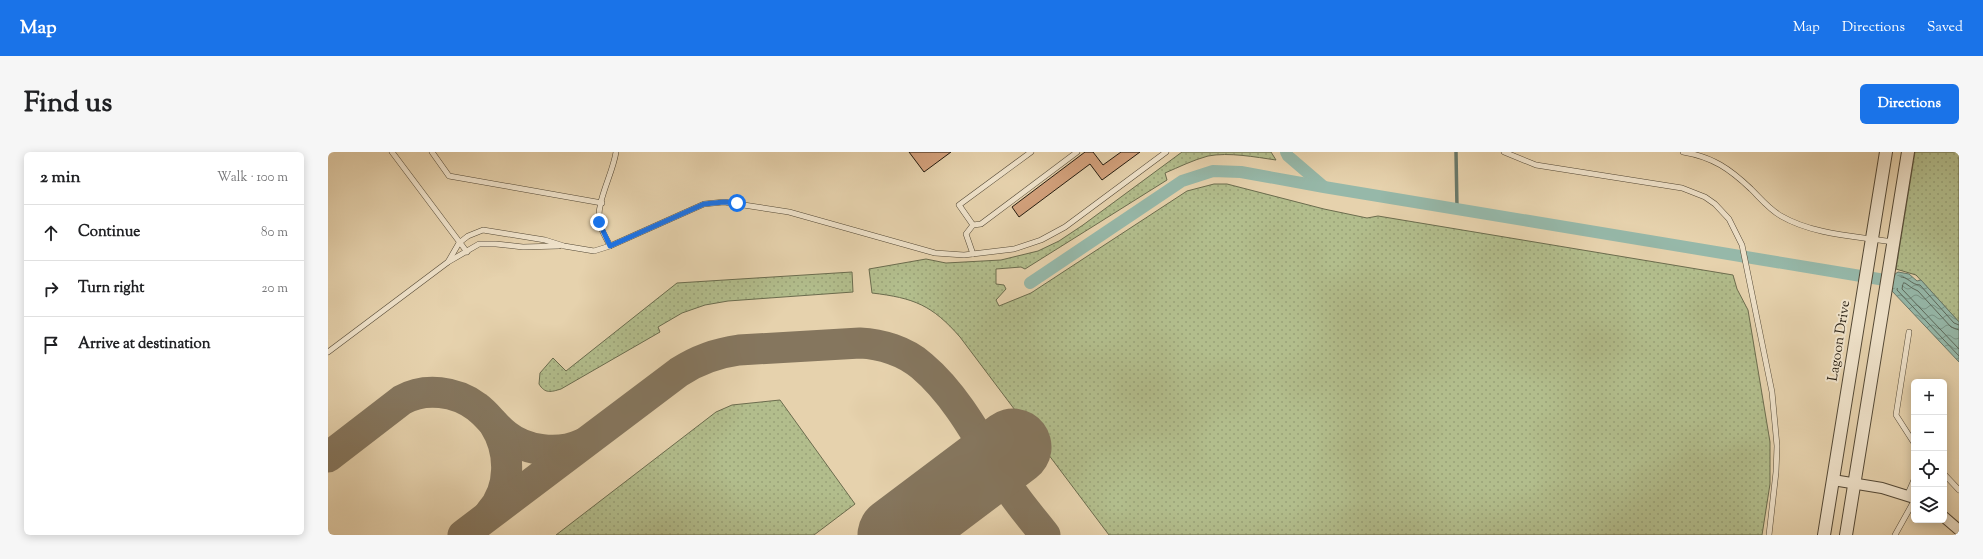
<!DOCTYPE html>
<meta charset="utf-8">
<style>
body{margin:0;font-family:"Sorts Mill Goudy",serif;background:#f6f6f6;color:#202124}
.controls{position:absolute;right:12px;bottom:12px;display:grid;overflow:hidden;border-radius:6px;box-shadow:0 2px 10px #0003}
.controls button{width:36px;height:36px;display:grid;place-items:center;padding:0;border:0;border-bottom:1px solid #e0e0e0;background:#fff;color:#202124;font:20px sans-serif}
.stop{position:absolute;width:12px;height:12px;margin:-9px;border:3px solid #1a73e8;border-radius:50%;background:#fff}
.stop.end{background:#1a73e8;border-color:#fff;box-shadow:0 1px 4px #0008}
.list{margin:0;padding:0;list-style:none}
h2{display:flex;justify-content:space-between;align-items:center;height:52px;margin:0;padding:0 16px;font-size:17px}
h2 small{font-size:13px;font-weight:400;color:#757577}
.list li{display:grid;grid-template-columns:26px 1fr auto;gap:12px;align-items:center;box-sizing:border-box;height:56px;padding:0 16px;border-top:1px solid #e0e0e0}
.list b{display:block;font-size:15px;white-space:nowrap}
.list em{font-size:13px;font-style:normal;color:#757577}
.icon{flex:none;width:22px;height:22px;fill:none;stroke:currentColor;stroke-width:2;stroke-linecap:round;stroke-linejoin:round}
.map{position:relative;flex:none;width:1631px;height:383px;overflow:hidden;border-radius:6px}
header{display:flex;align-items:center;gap:24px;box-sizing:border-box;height:56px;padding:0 20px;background:#1a73e8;color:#fff}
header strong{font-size:19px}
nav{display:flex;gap:22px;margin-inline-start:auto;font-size:14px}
.intro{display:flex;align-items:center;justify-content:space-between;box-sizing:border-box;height:96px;padding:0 24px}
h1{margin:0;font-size:28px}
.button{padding:10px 18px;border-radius:6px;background:#1a73e8;color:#fff;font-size:14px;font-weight:700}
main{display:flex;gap:24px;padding:0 24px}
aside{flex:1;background:#fff;border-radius:6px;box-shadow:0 2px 10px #0003}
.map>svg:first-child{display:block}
.grass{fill:url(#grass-dots);stroke:#6b6c4e}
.water{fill:url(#water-waves);stroke:#68796b}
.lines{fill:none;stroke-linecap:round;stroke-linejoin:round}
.shore{stroke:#5d6a5c;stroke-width:1}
.stream{stroke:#68796b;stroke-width:3.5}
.canal{stroke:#96b8a9;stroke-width:12}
.taxiway{stroke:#85765e;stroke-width:31}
.runway{stroke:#85765e;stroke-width:77}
.building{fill:#d3a17c;stroke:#241b0f}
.service-casing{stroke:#544936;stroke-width:6}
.minor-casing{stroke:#544936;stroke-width:12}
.tertiary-casing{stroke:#544936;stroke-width:14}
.service{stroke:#efe2ca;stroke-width:5}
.minor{stroke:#efe2ca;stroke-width:10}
.tertiary{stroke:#efe2ca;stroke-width:12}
.route{stroke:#1a73e8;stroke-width:5}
.labels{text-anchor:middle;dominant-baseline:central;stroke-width:4;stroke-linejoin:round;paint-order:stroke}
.street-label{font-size:14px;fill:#241b0f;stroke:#efe2ca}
</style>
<header>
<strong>Map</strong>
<nav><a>Map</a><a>Directions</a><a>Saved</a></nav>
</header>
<div class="intro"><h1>Find us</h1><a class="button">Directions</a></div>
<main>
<aside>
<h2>2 min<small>Walk · 100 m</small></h2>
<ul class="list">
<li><svg class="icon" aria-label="ahead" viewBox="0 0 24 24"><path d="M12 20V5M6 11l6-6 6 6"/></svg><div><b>Continue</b></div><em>80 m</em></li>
<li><svg class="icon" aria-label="right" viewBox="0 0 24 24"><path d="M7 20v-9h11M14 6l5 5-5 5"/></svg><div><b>Turn right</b></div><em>20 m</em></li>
<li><svg class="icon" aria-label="arrive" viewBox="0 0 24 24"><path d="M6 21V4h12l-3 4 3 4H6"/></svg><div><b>Arrive at destination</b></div></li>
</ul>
</aside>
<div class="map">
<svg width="1631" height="383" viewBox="0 0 1631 383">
<defs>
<pattern id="grass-dots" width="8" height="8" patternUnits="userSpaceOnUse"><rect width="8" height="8" fill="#b2bd8c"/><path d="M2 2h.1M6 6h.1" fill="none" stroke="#99a278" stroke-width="1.8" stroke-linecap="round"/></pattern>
<pattern id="water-waves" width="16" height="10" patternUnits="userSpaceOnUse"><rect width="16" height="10" fill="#96b8a9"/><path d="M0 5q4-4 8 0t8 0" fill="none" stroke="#7a9588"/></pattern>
</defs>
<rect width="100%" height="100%" fill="#e6d2ad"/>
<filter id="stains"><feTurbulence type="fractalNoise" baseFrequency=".005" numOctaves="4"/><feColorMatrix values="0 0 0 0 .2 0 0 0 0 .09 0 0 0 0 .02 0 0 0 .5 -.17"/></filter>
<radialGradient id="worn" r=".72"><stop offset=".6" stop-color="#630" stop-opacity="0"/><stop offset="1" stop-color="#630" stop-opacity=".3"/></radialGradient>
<g class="grass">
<path d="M854,0H943L948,8C927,5 901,0 880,4C865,8 851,15 837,21L839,28L697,117L693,115L668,117V132L676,133L678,137L668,148L671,154L703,141L859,39L886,32H899L996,57L1039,66L1050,64L1405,123L1409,137L1420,158L1442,290V332L1434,383H781L632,185C604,153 586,146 544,141L541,117L598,107L618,111L673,108L710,99L731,89L755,73Z"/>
<polygon points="1587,0 1631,0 1631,170 1588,123 1568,117"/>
<path d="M524,120L525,140L400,149L377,153L354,161L330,175L332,180L233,237C223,240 217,242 211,232L212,221L225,206L238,219L349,131Z"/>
<polygon points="452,248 527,352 486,383 228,383 388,260 404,253"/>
</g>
<polygon class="water" points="1570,120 1581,122 1589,129 1593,128 1631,170 1631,210 1564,139 1567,122"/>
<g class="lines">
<g class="shore">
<path d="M1631,173L1626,171L1592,133C1583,133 1580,124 1571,125L1569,138L1631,204"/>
<polyline points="1631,178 1623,175 1590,139 1584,136 1577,131 1575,131 1574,137 1631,197"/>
</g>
<polyline class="stream" points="1128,0 1129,56"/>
<g class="canal">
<polyline points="958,0 960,4 995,34"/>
<polyline points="702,131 854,29 885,19 913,20 996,35 1569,130"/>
</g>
<g class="taxiway">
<path d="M0,305L74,248C97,235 128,239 149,255C160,263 167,275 178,283C198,299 230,303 254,292"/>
<path d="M162,361C184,336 183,299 166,272"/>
<path d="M135,383L351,220C371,207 389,201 411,198L532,191C553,192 577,199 594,214C633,247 657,299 685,342C695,356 706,369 717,383"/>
</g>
<polyline class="runway" points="568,383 685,295"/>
</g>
<g class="building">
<polygon points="581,0 623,0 596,20"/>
<polygon points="757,0 765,0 775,13 793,0 812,0 774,28 762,12 691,65 684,55"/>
</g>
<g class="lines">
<defs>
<g id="service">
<polyline points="64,0 139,100"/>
<polyline points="104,0 121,24 274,51"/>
<polyline points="703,0 631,53 645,73 653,72 749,0"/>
<polyline points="1176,0 1208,13 1354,36 1377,45 1387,52 1401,67 1414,93 1444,240 1449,294 1448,320 1441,383"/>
<path d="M1355,0C1385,5 1402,17 1423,37C1433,47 1441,57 1453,64C1486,83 1528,84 1565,90"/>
<path d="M282,94C279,87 272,77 271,69C269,48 285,21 288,0"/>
<polyline points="645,102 638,82 645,73"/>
<polyline points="120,110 131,91 140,84 155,78 217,88 236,94 266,99 282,94 376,52 396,50 461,60 607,101 636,103 686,97 713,88 737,75 838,0"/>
<polyline points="1581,180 1568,263 1586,291"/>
<polyline points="0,200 120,110 151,92 168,92 195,95 231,94"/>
<polyline points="1616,322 1631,338"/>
<polyline points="1579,344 1586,328"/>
<polyline points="1567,383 1586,349"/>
</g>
<g id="minor">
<polyline points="1505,328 1554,336 1586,346"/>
<polyline points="1616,365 1631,378"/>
</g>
<g id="tertiary">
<polyline points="1496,383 1558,0"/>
<polyline points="1518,383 1580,0"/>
</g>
</defs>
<use href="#service" class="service-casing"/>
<use href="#minor" class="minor-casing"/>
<use href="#tertiary" class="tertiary-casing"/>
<use href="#service" class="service"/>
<use href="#minor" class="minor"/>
<use href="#tertiary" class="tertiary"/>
</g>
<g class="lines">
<polyline class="route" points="271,70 282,94 376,52 396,50 409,51"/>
</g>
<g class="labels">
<g class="street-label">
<text transform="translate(1512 189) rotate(-81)">Lagoon Drive</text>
</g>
</g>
<rect width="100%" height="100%" filter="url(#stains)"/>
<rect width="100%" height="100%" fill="url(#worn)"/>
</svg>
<div class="controls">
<button>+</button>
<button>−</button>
<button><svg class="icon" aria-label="locate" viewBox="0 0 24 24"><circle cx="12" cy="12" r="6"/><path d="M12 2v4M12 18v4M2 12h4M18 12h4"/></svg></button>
<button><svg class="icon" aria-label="layers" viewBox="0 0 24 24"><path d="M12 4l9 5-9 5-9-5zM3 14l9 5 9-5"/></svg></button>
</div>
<div class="stop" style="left:409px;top:51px"></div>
<div class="stop end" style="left:271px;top:70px"></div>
</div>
</main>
